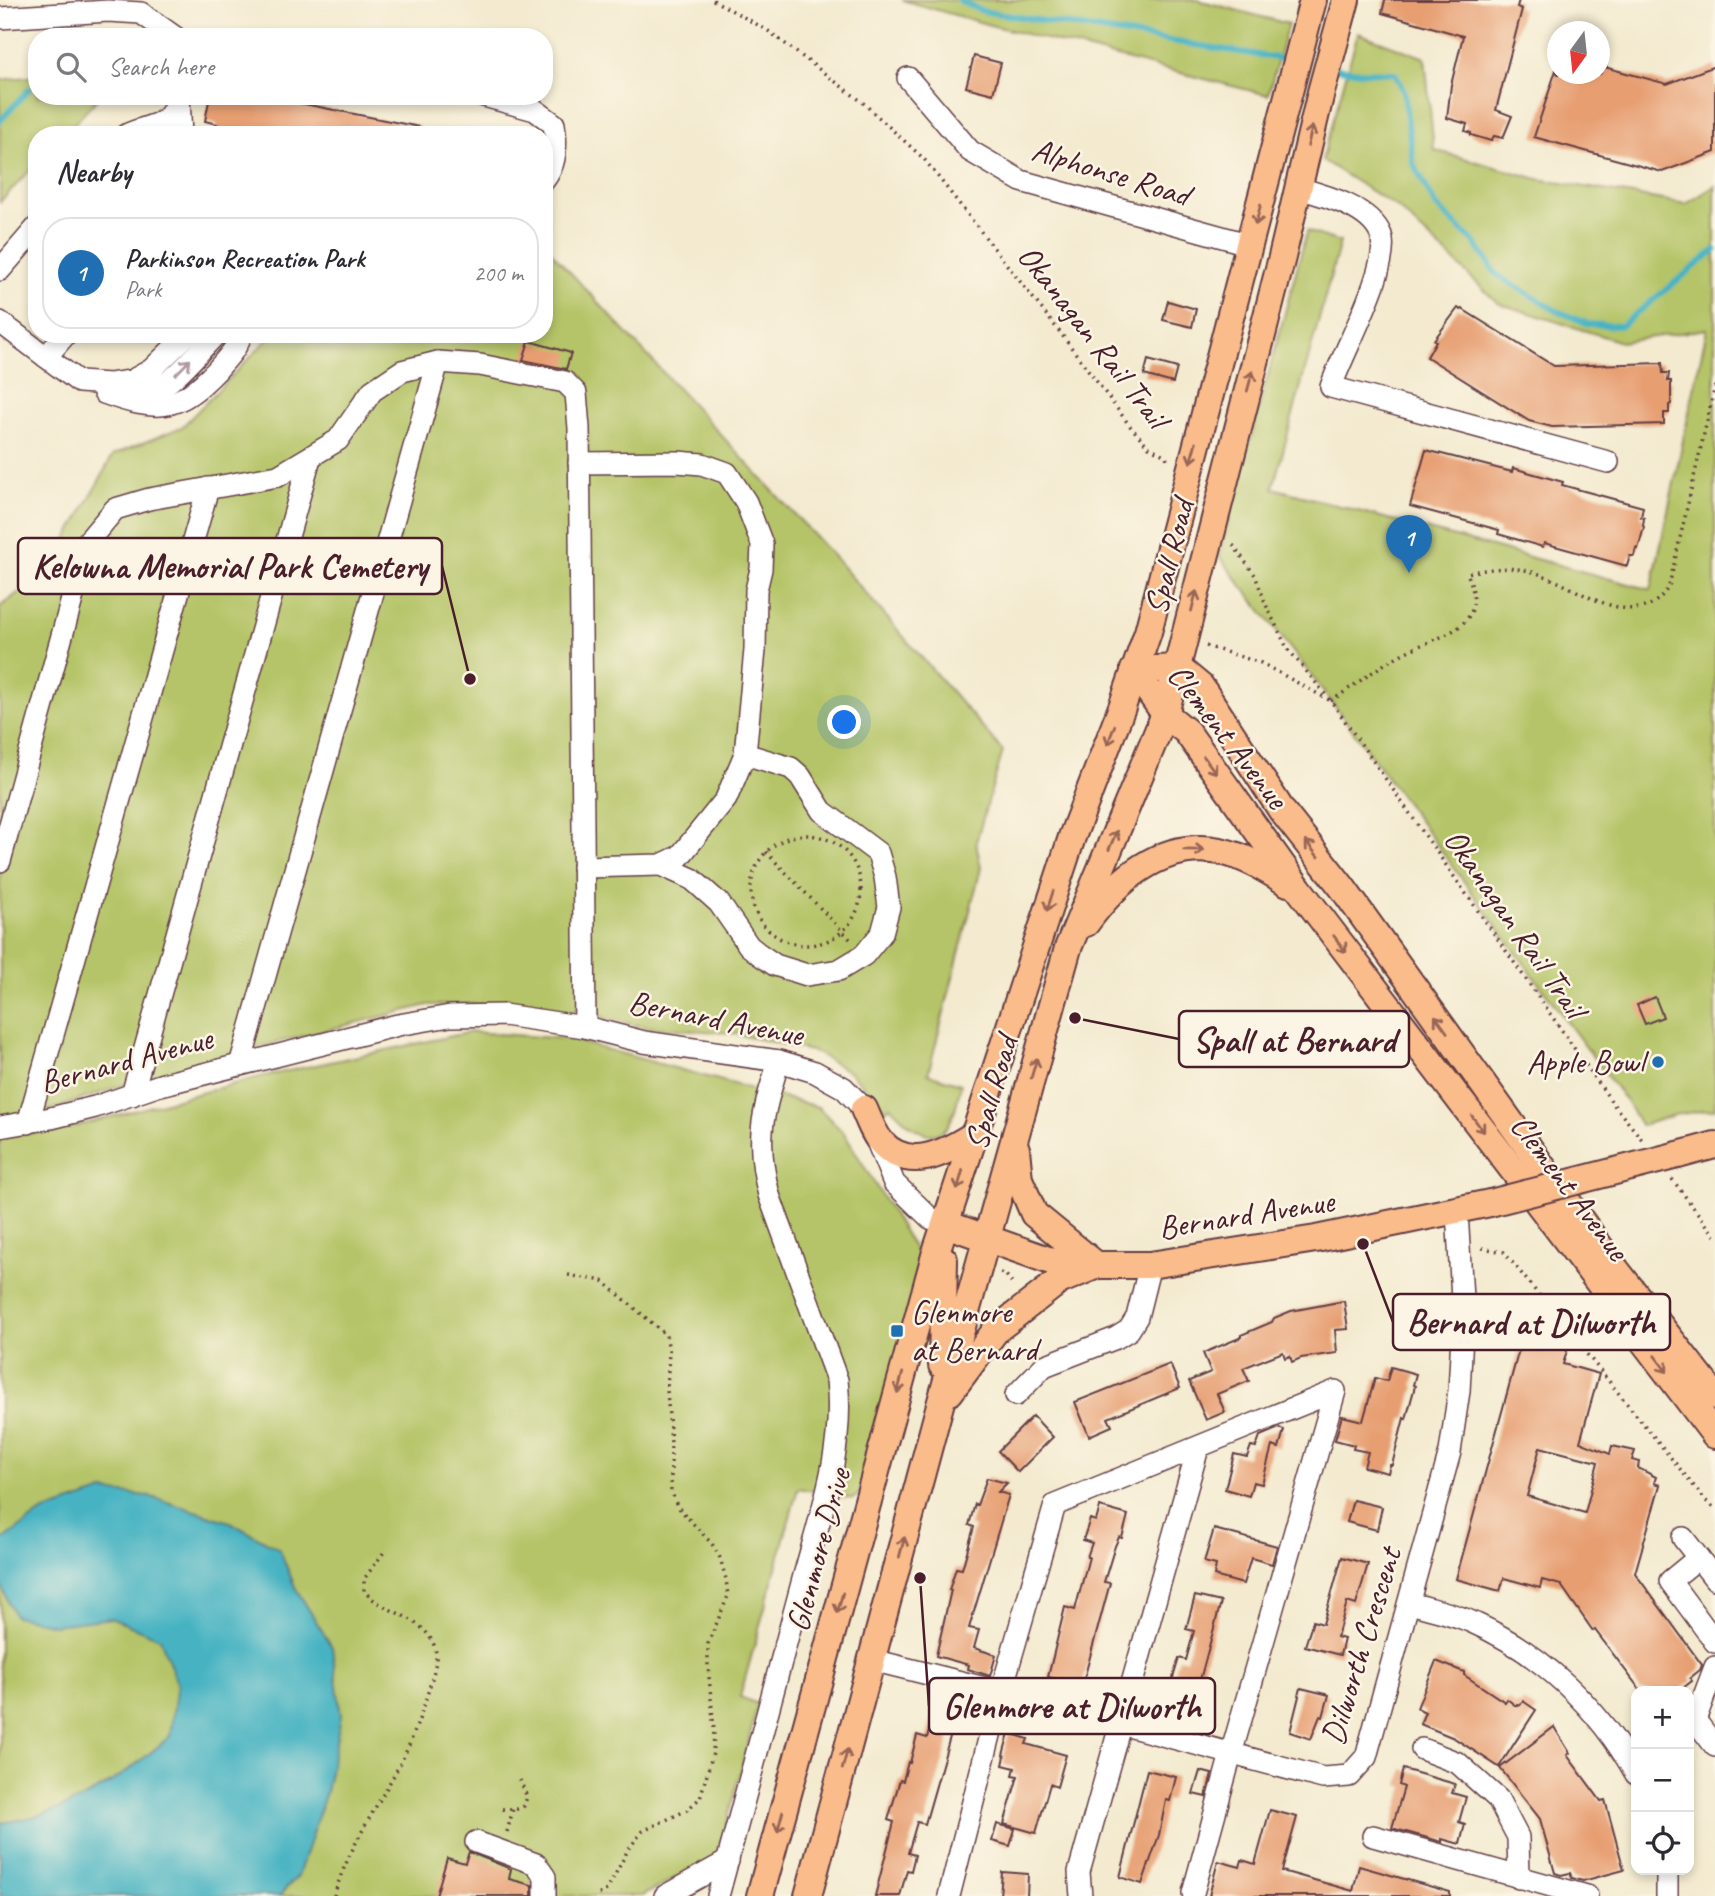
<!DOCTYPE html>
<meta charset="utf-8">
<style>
body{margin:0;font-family:Caveat,sans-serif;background:#f7f7f7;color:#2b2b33}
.controls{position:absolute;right:21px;bottom:21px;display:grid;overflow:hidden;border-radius:14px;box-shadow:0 4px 10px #0003}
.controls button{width:63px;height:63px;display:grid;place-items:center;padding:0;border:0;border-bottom:2px solid #e1e1e2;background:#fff;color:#2b2b33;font:35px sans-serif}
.compass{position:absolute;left:1547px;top:21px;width:63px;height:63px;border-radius:50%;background:#fff;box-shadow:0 4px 10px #0003;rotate:195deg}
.you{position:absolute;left:845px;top:723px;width:24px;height:24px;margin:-18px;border:5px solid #fff;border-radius:50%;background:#1a73e8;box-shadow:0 0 0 10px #1a73e833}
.badge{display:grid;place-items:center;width:46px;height:46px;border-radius:50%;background:#1f6fb2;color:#fff;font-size:23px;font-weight:700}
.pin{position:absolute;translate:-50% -58px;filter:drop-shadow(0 2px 4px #0008)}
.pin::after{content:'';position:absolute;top:37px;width:24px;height:21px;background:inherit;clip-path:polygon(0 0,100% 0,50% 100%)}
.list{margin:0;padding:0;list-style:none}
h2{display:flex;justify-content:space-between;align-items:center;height:91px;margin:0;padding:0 28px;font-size:30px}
h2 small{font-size:23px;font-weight:400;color:#7c7c81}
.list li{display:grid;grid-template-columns:46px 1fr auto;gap:21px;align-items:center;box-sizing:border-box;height:112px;margin:0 14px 14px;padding:0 14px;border:2px solid #e1e1e2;border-radius:28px}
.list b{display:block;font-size:26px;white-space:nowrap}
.list p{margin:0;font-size:23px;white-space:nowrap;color:#7c7c81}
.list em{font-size:23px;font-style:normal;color:#7c7c81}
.icon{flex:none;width:38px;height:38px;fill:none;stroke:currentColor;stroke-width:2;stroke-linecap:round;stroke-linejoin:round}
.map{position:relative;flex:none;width:1715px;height:1896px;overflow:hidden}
.search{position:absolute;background:#fff;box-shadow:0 4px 10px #0003;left:28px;top:28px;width:525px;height:77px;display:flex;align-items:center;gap:18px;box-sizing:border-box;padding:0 24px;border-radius:28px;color:#7c7c81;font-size:26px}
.panel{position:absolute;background:#fff;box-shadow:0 4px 10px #0003;left:28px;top:126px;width:525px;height:217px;border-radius:28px}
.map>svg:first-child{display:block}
.green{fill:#b5c467;stroke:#807249;stroke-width:2}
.water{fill:#46b3c2;stroke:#486976;stroke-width:2}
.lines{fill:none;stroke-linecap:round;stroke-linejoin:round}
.stream{stroke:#46b3c2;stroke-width:6}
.building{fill:#e79f72;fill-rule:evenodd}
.minor-casing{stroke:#633d44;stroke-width:24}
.major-casing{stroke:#633d44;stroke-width:30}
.path{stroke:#633d44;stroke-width:3.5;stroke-dasharray:2 5;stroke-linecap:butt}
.minor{stroke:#fff;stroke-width:21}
.major{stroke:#fabc8b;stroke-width:26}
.major-bridge-casing{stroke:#633d44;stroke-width:30;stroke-linecap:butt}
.major-bridge{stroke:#fabc8b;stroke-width:26}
.oneway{stroke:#996656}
.oneway2{stroke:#ae9aa0}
.poi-dot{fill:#1f6fb2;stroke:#fcf5e5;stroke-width:2.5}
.labels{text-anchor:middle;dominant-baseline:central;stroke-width:5;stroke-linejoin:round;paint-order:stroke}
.street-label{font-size:33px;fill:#4a1f2b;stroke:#fcf5e5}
.poi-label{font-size:33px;fill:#4a1f2b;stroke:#fcf5e5;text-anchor:end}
.leader{fill:none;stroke:#4a1f2b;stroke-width:2.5}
.callout-dot{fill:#4a1f2b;stroke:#fcf5e5;stroke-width:2.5}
.callout{fill:#fcf5e5;stroke:#4a1f2b;stroke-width:2.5}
.callout-label{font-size:35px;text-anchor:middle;font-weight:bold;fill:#4a1f2b}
</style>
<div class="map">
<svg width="1715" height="1896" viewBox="0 0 1715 1896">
<rect width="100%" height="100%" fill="#fcf5e5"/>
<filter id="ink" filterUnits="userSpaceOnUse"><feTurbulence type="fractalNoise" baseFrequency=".0143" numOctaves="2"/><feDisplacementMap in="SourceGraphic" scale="14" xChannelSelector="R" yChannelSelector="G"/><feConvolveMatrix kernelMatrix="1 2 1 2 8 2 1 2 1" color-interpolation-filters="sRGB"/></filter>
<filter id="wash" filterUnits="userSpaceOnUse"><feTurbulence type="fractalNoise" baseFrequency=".00686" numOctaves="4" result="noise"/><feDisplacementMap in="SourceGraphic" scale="28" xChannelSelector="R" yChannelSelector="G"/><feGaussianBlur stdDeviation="1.57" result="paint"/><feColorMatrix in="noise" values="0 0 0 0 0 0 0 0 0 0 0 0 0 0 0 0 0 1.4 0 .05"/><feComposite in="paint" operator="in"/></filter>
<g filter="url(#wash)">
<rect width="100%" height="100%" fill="#f3eacf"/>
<g class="green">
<polygon points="902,0 1198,0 1288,24 1268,95 990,25"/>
<polygon points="1358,33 1425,58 1434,150 1538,179 1686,204 1715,186 1715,1109 1674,1115 1641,1126 1627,1103 1331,701 1219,556 1307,231 1340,242 1273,488 1651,590 1707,329 1621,342 1498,303 1398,208 1322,160"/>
<polygon points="37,76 37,96 100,96 64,135 37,135 37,163 0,202 0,80"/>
<path d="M544,244L835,558L1003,751L976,842L981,868L928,1074L961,1084C958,1097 955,1116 947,1127C929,1148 902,1119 890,1106L886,1110L851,1073L815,1052L732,1033L646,1027L604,1018L596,1011L577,1006L575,1012L572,1013L494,1004L428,1005L230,1054L132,1082L48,1111L0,1117V607L52,567L113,455L182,427L273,334H544Z"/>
<polygon points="471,1032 568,1039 818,1107 844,1133 922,1262 860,1493 853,1499 798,1488 740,1697 758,1704 724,1834 714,1858 642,1896 554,1896 534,1875 528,1896 0,1896 0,1135 54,1132 260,1077"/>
</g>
<path class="water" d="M104,1491L148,1496L230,1522L279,1549L295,1587L332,1647L341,1716L326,1792L298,1876L279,1896H0V1823C68,1815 120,1781 170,1736L177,1683L160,1638L111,1618L54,1625L15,1616L0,1584L1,1541L42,1512Z"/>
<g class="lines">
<g class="stream">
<polyline points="959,0 982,11 1290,60"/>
<polyline points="1335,68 1360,72 1395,73 1404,92 1413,163 1436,206 1475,243 1497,275 1555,310 1589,324 1621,326 1715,250"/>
<polyline points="0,121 29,89"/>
</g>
</g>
<g id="blocks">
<g class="building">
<polygon points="1385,0 1519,0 1517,7 1522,9 1496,110 1512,116 1503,138 1494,136 1491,141 1471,135 1471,133 1465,131 1467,124 1447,118 1451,85 1463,36 1382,13"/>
<polygon points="974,56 1001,63 993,94 966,87"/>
<polygon points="1715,66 1715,152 1662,172 1534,137 1556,70 1558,74 1600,74 1604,67 1667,84"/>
<polygon points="210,96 264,96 420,127 419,135 215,135 217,124 205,121"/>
<polygon points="1168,301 1196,309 1192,327 1163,320"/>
<polygon points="1458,308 1461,310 1462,309 1554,366 1662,363 1663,373 1669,373 1668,381 1671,381 1671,404 1669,405 1669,413 1664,413 1664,424 1552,427 1529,421 1427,357 1436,341 1434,340"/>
<polygon points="529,341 571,353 566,369 523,360"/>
<polygon points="1148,360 1177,368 1173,383 1144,375"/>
<polygon points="1426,450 1512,472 1513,468 1563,482 1562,485 1643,507 1641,517 1644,518 1643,526 1644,527 1638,549 1636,548 1634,556 1630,556 1627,566 1544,543 1543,547 1498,534 1499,530 1410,506"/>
<polygon points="1655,997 1663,1017 1645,1024 1637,1005"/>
<polygon points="1344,1301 1348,1329 1335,1330 1337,1353 1301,1358 1292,1362 1290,1356 1285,1358 1283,1352 1243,1368 1249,1381 1217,1394 1225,1412 1206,1420 1189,1381 1211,1372 1203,1353 1242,1337 1241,1335 1272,1322 1274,1318 1291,1311"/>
<path d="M1523,1335L1568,1347L1563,1364L1599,1374L1580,1442L1610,1454L1612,1446L1635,1451L1632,1460L1639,1462L1638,1468L1656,1477L1654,1483L1660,1485L1635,1573L1702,1665L1700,1670L1690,1678L1692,1681L1679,1691H1641L1595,1630L1593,1631L1561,1585L1542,1580L1540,1588L1504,1578L1500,1591L1456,1579ZM1540,1447L1598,1462L1585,1513L1527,1496Z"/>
<polygon points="1170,1364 1180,1388 1108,1418 1112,1426 1089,1436 1075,1402"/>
<polygon points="1391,1367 1416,1374 1413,1385 1415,1386 1406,1419 1404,1418 1392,1465 1390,1465 1388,1473 1364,1467 1368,1452 1353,1449 1354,1445 1335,1440 1342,1416 1363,1421 1375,1378 1387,1381"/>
<polygon points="1033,1416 1053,1437 1018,1472 998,1451"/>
<polygon points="1279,1428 1284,1430 1279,1448 1272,1446 1262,1484 1253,1482 1249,1496 1225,1489 1234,1454 1247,1457 1251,1446 1256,1447 1260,1436"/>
<polygon points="987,1478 1007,1483 998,1492 1009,1495 969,1628 979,1630 974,1648 996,1655 990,1676 968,1669 969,1665 936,1656 951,1590 949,1590 956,1568 962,1569 974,1527 969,1525 975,1504 977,1505"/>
<polygon points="1353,1500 1382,1507 1377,1530 1347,1522"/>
<polygon points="1100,1507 1128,1515 1122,1538 1119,1537 1115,1546 1104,1582 1110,1583 1081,1690 1057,1684 1058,1679 1048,1677 1065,1607 1075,1610 1089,1557 1087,1557 1092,1543 1083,1540 1090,1519 1096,1521"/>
<polygon points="1214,1529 1277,1546 1272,1564 1251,1558 1243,1584 1214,1576 1216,1565 1204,1562"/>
<polygon points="1342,1557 1368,1564 1356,1605 1347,1602 1337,1637 1344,1639 1340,1655 1305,1646 1313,1621 1323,1624"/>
<polygon points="1195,1596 1221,1602 1193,1706 1171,1700 1173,1689 1170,1688 1179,1658 1186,1660 1194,1631 1186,1629"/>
<polygon points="1436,1661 1464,1672 1464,1675 1505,1702 1507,1699 1516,1706 1517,1704 1520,1705 1523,1701 1536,1710 1499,1767 1454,1738 1420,1724 1425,1712 1417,1708"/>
<polygon points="1301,1688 1329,1695 1323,1717 1320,1716 1311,1739 1290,1732"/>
<polygon points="936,1704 958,1709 925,1824 917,1822 908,1853 915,1855 911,1871 907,1870 900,1896 875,1896 894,1822 888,1820 900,1780 903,1781 908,1762 910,1763 917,1735 927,1738"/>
<polygon points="1554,1727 1570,1753 1567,1755 1601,1801 1605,1800 1624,1870 1583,1881 1572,1878 1570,1873 1561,1875 1555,1873 1540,1819 1500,1768"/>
<polygon points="1009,1733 1028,1739 1026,1744 1066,1755 1057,1787 1050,1784 1036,1833 1004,1824 1018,1776 1013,1775 1015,1768 1003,1765 1005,1756 1003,1755"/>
<polygon points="1403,1769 1455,1784 1452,1793 1466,1797 1459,1822 1465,1824 1460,1844 1442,1839 1442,1842 1392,1828 1404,1787 1399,1785"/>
<polygon points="1147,1770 1176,1777 1170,1801 1166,1800 1159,1835 1142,1884 1120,1877"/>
<polygon points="1200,1771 1212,1774 1206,1797 1193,1794"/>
<polygon points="1270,1810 1297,1817 1282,1871 1353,1891 1359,1866 1450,1892 1450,1896 1209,1896 1218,1861 1240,1867 1242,1860 1255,1864"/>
<polygon points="997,1824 1015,1829 1010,1846 992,1841"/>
<polygon points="469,1852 511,1869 509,1879 532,1885 532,1896 436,1896 447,1858 465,1863"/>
<polygon points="1002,1872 1028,1874 1027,1896 1000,1896"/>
</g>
</g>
</g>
<g filter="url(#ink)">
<use href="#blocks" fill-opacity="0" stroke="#633d44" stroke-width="2"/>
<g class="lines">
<defs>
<g id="minor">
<polyline points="0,18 108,11 141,13 175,37"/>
<polyline points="908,78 970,151 1021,181 1251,245"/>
<path d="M484,96L535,110L554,124C557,143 556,165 544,180"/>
<polyline points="179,98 181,135"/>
<path d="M126,135C149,123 172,129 177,96"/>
<path d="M1298,188C1323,195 1370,207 1381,235C1392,265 1342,353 1331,387L1608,462"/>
<polyline points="0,270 37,227"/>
<polyline points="0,322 79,382 110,384 131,381 151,370 188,334"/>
<polyline points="46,357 66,334"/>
<path d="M104,393C157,412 177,412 217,370C227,358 237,349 241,334"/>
<path d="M135,396C162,399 197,353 216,334"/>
<polyline points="579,463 677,462 702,464 727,473 746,502 762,544 761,569 756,590 755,650 745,754 726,799 680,856 661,865 583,867"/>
<polyline points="0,861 88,541 115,509 149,499 278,476 338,440 372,391 402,371 438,362 480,365 565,382 576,393 579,428 585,1027"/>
<polyline points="661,865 692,879 719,903 749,946 759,954 775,965 807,975 839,970 864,955 882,933 889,907 885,877 878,853 822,811 800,776 791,768 745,754"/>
<polyline points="240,1065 438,362"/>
<polyline points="132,1095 310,458"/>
<polyline points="28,1123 208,488"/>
<polyline points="0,1127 51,1118 95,1107 160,1085 398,1025 450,1016 504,1015 585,1027 644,1042 779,1061 815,1072 844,1088 864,1109 894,1183 930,1218 946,1224"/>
<polyline points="1016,1395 1044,1366 1116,1338 1129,1330 1137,1317 1150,1265"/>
<polyline points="1683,1538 1715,1579"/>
<polyline points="1698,1558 1670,1581 1715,1642"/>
<path d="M1410,1603C1430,1609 1452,1613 1472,1622C1542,1653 1598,1707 1636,1774"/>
<polyline points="872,1660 1001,1692 1323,1778 1349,1776 1366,1757 1450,1452 1459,1391 1463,1316 1457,1211"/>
<polyline points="1695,1720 1715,1746"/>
<polyline points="1689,1725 1695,1720 1715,1667"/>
<polyline points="1422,1749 1458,1763 1498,1799 1518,1837 1519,1878"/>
<polyline points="1373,1836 1587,1896"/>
<polyline points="476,1842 536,1864 545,1877 545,1896"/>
<polyline points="1667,1870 1667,1896"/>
<polyline points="665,1896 728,1861"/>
<path d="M718,1896C746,1792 775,1687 802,1583C820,1516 845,1449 837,1380L769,1195C755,1140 762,1114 779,1061"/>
<polyline points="949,1896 1001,1692 1055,1505 1335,1391 1231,1754 1193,1893"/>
<polyline points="1081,1896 1079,1872 1198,1448"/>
</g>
<g id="major">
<polyline points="1134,670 1165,714 1187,732 1299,889 1715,1435"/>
<polyline points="1134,670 1178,668 1201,687 1282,811 1342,887 1617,1271 1715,1396"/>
<path d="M1086,923C1118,879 1162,840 1220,851C1245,856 1267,870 1288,883"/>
<path d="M864,1109C869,1120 874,1135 882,1143C909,1172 945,1153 972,1136"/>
<polyline points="1016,1149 1019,1179 1034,1214 1095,1264"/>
<polyline points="1678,1155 1715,1145"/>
<polyline points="946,1224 1048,1260 1096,1265 1150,1265 1316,1239 1490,1203"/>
<polyline points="942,1365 944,1260"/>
<polyline points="950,1392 996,1330 1059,1281 1095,1266"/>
<polyline points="760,1896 936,1252 1072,837 1122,707 1148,632 1313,0"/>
<polyline points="808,1896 940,1405 1068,948 1165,714 1282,257 1321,92 1346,0"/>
</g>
</defs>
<use href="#minor" class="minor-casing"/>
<use href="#major" class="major-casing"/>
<g class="path">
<polyline points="713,0 767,30 861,101 924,159 1059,331 1130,426 1149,447 1166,456 1168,463"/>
<polyline points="1233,545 1255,575 1266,605 1287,648 1331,701 1614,1105 1644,1142"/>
<polyline points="1206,646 1261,663 1331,701"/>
<path d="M1331,701C1354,686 1376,668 1400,655C1436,635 1493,631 1467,573C1493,568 1516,565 1542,575C1579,588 1639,637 1669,586L1715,386"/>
<circle cx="806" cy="890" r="55"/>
<polyline points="766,852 851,940"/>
<polyline points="1672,1179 1715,1236"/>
<polyline points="1482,1248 1504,1252 1706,1501 1715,1508"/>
<polyline points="1000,1273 1006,1275 1014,1286"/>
<polyline points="568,1275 603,1281 666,1335 669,1350 667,1391 671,1443 671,1490 677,1506 712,1544 720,1558 726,1579 728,1596 708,1644 708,1666 714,1730 713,1753 700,1798 687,1810 643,1831 629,1848 607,1890 596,1896"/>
<polyline points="502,1809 517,1809 524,1806 527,1797 520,1780"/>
<polyline points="507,1832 513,1809"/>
<path d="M334,1896C348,1848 378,1806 401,1762C414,1737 423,1709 431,1682C434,1670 439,1658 434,1645C421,1614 384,1614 364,1591V1579L384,1552"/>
</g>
<use href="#minor" class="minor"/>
<use href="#major" class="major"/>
<defs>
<polyline id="major-bridge" points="1490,1203 1678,1155"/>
</defs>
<use href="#major-bridge" class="major-bridge-casing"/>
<use href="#major-bridge" class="major-bridge"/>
</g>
<defs><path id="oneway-shaft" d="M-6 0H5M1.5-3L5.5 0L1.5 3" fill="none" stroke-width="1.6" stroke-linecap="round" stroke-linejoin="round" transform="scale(1.75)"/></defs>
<g class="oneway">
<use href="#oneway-shaft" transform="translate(1310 136) rotate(-77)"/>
<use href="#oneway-shaft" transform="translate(1258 215) rotate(104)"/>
<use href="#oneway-shaft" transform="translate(1250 381) rotate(-75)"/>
<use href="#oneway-shaft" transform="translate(1193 453) rotate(105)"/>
<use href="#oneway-shaft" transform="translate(1194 601) rotate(-76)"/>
<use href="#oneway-shaft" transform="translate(1111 735) rotate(111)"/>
<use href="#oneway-shaft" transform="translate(1210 765) rotate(54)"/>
<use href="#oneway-shaft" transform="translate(1113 840) rotate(-67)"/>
<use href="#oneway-shaft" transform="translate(1312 849) rotate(-128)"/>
<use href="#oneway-shaft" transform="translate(1194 850) rotate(1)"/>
<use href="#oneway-shaft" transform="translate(1050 901) rotate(108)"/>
<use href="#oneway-shaft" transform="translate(1340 944) rotate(53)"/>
<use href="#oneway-shaft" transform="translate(1441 1024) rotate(-126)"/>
<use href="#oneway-shaft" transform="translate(1034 1068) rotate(-74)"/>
<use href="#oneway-shaft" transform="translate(1478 1124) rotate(53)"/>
<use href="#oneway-shaft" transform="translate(960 1180) rotate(106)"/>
<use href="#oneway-shaft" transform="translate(1661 1364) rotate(53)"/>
<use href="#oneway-shaft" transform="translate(900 1383) rotate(105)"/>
<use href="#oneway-shaft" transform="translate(902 1547) rotate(-75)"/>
<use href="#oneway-shaft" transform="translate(840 1603) rotate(105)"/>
<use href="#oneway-shaft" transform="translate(845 1759) rotate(-75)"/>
<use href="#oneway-shaft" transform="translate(780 1822) rotate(105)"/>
</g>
<use class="oneway2" href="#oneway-shaft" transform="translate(183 367) rotate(-45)"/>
</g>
<g class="poi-dot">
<circle cx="1658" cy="1062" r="7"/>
<rect x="890" y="1324" width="14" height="14" rx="3.5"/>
</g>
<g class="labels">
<g class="street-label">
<text transform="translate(1111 172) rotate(17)">Alphonse Road</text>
<text transform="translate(1093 336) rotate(52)">Okanagan Rail Trail</text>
<text transform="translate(1169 557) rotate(-76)">Spall Road</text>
<text transform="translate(1228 736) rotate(52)">Clement Avenue</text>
<text transform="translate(1515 923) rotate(55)">Okanagan Rail Trail</text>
<text transform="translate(716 1018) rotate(11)">Bernard Avenue</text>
<text transform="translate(126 1060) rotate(-15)">Bernard Avenue</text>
<text transform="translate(991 1093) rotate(-74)">Spall Road</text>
<text transform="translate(1570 1187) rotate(53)">Clement Avenue</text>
<text transform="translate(1246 1214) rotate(-9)">Bernard Avenue</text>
<text transform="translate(818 1550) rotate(-75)">Glenmore Drive</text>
<text transform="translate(1361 1646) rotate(-73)">Dilworth Crescent</text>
</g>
<g class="poi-label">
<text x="1644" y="1062">Apple Bowl</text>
<text x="911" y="1312" text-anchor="start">Glenmore<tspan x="911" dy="38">at Bernard</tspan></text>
</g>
</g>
<path class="leader" d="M470 679L442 566M1075 1018L1179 1039M1363 1244L1393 1322M920 1578L929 1706"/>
<g class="callout-dot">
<circle cx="470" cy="679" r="7"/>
<circle cx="1075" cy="1018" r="7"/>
<circle cx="1363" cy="1244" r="7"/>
<circle cx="920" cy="1578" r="7"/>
</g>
<g class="callout">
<rect x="18" y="538" width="424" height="56" rx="7"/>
<rect x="1179" y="1011" width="230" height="56" rx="7"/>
<rect x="1393" y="1294" width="277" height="56" rx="7"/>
<rect x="929" y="1678" width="286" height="56" rx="7"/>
</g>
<g class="callout-label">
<text x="230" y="578">Kelowna Memorial Park Cemetery</text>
<text x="1294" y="1052">Spall at Bernard</text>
<text x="1531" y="1334">Bernard at Dilworth</text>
<text x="1072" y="1718">Glenmore at Dilworth</text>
</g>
</svg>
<div class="controls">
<button>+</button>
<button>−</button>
<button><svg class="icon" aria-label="locate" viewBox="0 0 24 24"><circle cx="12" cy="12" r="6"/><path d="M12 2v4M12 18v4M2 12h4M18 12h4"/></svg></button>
</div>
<svg class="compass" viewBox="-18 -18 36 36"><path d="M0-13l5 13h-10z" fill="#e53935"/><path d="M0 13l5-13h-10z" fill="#7c7c81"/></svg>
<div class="you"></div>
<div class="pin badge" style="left:1409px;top:573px">1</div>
<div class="search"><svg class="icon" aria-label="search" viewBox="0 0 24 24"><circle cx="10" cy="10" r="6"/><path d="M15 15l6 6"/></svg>Search here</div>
<section class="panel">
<h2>Nearby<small></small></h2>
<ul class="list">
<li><span class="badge">1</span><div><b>Parkinson Recreation Park</b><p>Park</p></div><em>200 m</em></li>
</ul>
</section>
</div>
